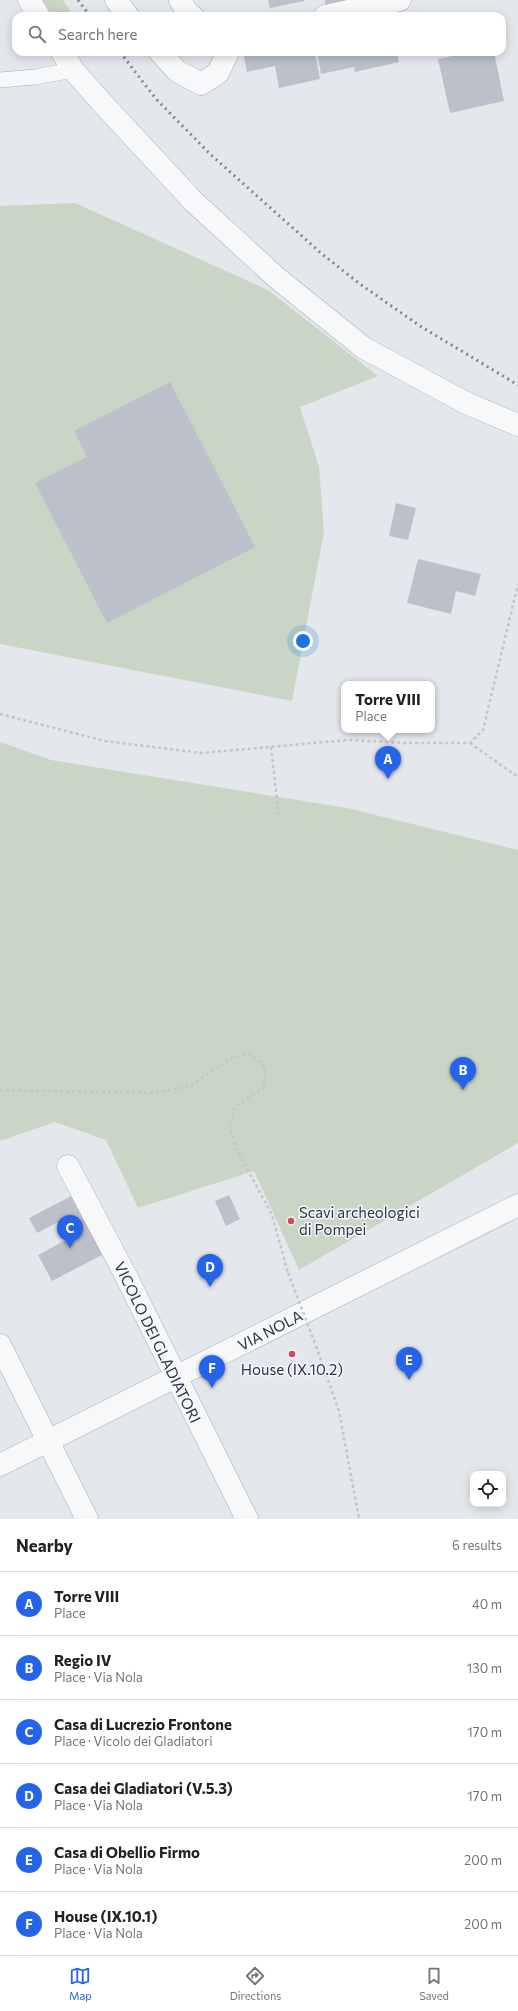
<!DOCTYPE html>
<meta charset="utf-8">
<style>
body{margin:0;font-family:Commissioner,sans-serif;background:#f2f2f2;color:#202124}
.controls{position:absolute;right:12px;bottom:12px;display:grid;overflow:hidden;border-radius:8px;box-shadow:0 2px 10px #0003}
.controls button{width:36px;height:36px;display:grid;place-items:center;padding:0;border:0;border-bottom:1px solid #e0e0e0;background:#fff;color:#202124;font:20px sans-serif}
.you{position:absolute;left:303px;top:641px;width:14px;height:14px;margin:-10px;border:3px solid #fff;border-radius:50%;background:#1a73e8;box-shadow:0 0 0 6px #1a73e833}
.badge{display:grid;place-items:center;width:26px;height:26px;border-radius:50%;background:#2563eb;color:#fff;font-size:13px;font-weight:700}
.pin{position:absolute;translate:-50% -33px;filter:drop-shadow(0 1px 2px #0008)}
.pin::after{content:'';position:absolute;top:21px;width:14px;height:12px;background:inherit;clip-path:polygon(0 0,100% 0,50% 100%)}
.popup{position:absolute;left:341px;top:681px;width:94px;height:52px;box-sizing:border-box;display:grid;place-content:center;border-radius:8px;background:#fff;filter:drop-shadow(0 1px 3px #0005);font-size:13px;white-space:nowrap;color:#757577}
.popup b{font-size:15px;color:#202124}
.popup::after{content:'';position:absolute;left:50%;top:100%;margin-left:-8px;border:8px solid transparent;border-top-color:#fff}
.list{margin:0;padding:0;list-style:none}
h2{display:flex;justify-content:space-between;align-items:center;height:52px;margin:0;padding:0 16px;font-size:17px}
h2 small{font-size:13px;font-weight:400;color:#757577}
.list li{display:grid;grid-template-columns:26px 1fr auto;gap:12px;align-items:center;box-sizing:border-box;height:64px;padding:0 16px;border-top:1px solid #e0e0e0}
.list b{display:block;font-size:15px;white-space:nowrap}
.list p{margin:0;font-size:13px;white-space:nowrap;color:#757577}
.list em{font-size:13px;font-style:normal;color:#757577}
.icon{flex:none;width:22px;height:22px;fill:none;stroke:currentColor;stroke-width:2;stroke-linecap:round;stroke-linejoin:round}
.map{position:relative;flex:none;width:518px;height:1519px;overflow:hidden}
.search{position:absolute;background:#fff;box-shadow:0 2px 10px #0003;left:12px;right:12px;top:12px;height:44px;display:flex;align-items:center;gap:10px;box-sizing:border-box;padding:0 14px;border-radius:12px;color:#757577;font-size:15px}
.sheet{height:436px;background:#fff}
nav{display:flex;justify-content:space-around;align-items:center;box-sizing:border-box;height:56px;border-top:1px solid #e0e0e0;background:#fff;font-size:11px;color:#757577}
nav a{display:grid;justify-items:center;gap:2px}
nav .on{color:#2563eb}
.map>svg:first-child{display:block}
.green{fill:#c9d6c5}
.building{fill:#bbc0ca}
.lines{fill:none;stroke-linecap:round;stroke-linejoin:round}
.service-casing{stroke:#a9aeb7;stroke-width:16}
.pedestrian-casing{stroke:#a9aeb7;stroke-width:23}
.minor-casing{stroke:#a9aeb7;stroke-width:23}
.path{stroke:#c2c5cb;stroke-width:2.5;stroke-dasharray:3 3;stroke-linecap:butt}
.service{stroke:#f7f8fa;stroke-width:15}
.pedestrian{stroke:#f7f8fa;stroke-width:22}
.minor{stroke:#f7f8fa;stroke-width:22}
.rail{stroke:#7d8696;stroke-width:3;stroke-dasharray:2 4;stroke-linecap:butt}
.path-bridge{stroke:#c2c5cb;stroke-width:2.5;stroke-dasharray:3 3;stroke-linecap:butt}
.poi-dot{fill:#d1495b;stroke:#f4f6f9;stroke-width:1.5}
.labels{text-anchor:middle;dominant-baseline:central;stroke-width:3;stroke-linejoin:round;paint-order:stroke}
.poi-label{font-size:15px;fill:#2b3445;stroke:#f4f6f9;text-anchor:start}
.street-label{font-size:15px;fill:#2b3445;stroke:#f4f6f9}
</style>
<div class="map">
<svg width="518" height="1519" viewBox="0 0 518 1519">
<rect width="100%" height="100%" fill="#e4e7ec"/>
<g class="green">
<polygon points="42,0 63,0 70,11 63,16 53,16"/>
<polygon points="75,203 268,290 378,376 300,407 319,467 324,532 292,701 0,644 0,206"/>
<polygon points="0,742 51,760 347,808 518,850 518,1143 299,1270 254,1171 138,1208 106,1140 55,1122 0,1141"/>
</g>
<g class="building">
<polygon points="268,0 304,0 304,1 270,8"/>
<polygon points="325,0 352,0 326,6"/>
<polygon points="243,52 315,52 320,79 279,88 275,66 247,72"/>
<polygon points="317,52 397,52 399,62 355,72 354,67 321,74"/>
<polygon points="472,52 494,52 504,101 450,113 438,59"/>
<polygon points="170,382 255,547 107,623 35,483 87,457 74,431"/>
<polygon points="396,503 416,508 408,540 389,536"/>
<polygon points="418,559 481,574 475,596 456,591 451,614 407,603"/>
<polygon points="75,1194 104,1254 52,1281 38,1255 77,1234 68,1217 37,1233 29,1218"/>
<polygon points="229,1195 240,1219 226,1226 215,1201"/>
</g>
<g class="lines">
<defs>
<polyline id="service" points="0,80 35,77 73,70"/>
<g id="pedestrian">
<polyline points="68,1166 126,1276 247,1519"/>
<polyline points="0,1345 87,1519"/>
<polyline points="0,1465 518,1205"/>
</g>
<g id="minor">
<polyline points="29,0 39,16"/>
<polyline points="116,0 128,16"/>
<polyline points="180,0 187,12 192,16"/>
<polyline points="325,16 400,0"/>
<polyline points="62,52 73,70 104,105 194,202 277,278 364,348 466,403 518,425"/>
<polyline points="160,52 177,71 201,84 218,73 228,52"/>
</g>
</defs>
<use href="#service" class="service-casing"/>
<use href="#pedestrian" class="pedestrian-casing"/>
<use href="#minor" class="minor-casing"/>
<g class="path">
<polyline points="0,714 105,741 202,753 348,740 405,743 470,743 483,730 518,584"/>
<polyline points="470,743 515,775 518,775"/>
<polyline points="271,747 279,818"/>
<polyline points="0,1090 152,1093 191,1086 231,1058 250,1054 265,1067 264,1088 235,1106 230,1126 235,1146 272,1215 288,1273"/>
<polyline points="316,1346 339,1411 359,1519"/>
</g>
<use href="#service" class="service"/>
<use href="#pedestrian" class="pedestrian"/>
<use href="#minor" class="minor"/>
<g class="rail">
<polyline points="78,0 90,16"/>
<polyline points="120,52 156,99 210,154 322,254 360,284 420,326 518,385"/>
</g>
<polyline class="path-bridge" points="288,1273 316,1346"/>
</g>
<g class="poi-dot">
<circle cx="291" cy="1221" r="4"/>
<circle cx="292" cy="1354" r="4"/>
</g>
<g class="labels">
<g class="poi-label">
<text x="299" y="1212">Scavi archeologici<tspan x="299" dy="17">di Pompei</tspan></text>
<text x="292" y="1369" text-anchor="middle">House (IX.10.2)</text>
</g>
<g class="street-label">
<text transform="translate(270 1330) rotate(-27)">VIA NOLA</text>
<text transform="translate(158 1342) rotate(64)">VICOLO DEI GLADIATORI</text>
</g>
</g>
</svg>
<div class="controls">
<button><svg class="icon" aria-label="locate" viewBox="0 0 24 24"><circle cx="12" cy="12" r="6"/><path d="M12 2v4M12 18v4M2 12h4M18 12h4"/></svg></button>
</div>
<div class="you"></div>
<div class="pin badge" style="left:388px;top:779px">A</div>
<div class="popup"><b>Torre VIII</b>Place</div>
<div class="pin badge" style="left:463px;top:1090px">B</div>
<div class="pin badge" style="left:70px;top:1248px">C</div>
<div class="pin badge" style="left:210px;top:1287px">D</div>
<div class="pin badge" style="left:409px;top:1380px">E</div>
<div class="pin badge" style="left:212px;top:1388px">F</div>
<div class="search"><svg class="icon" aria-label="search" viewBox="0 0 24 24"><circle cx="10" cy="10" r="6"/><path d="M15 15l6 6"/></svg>Search here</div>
</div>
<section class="sheet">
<h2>Nearby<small>6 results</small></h2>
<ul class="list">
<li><span class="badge">A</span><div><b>Torre VIII</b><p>Place</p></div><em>40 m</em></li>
<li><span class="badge">B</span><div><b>Regio IV</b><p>Place · Via Nola</p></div><em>130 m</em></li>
<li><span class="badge">C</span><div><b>Casa di Lucrezio Frontone</b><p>Place · Vicolo dei Gladiatori</p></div><em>170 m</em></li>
<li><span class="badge">D</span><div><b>Casa dei Gladiatori (V.5.3)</b><p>Place · Via Nola</p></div><em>170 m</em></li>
<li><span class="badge">E</span><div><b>Casa di Obellio Firmo</b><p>Place · Via Nola</p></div><em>200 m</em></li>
<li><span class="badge">F</span><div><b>House (IX.10.1)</b><p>Place · Via Nola</p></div><em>200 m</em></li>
</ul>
</section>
<nav>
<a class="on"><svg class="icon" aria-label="map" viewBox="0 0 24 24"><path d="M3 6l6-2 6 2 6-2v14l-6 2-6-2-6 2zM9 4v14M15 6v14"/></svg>Map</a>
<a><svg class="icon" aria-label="directions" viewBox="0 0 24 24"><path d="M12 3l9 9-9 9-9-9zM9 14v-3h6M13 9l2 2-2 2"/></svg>Directions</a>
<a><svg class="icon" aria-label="saved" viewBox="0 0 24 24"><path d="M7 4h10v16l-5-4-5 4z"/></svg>Saved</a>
</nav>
